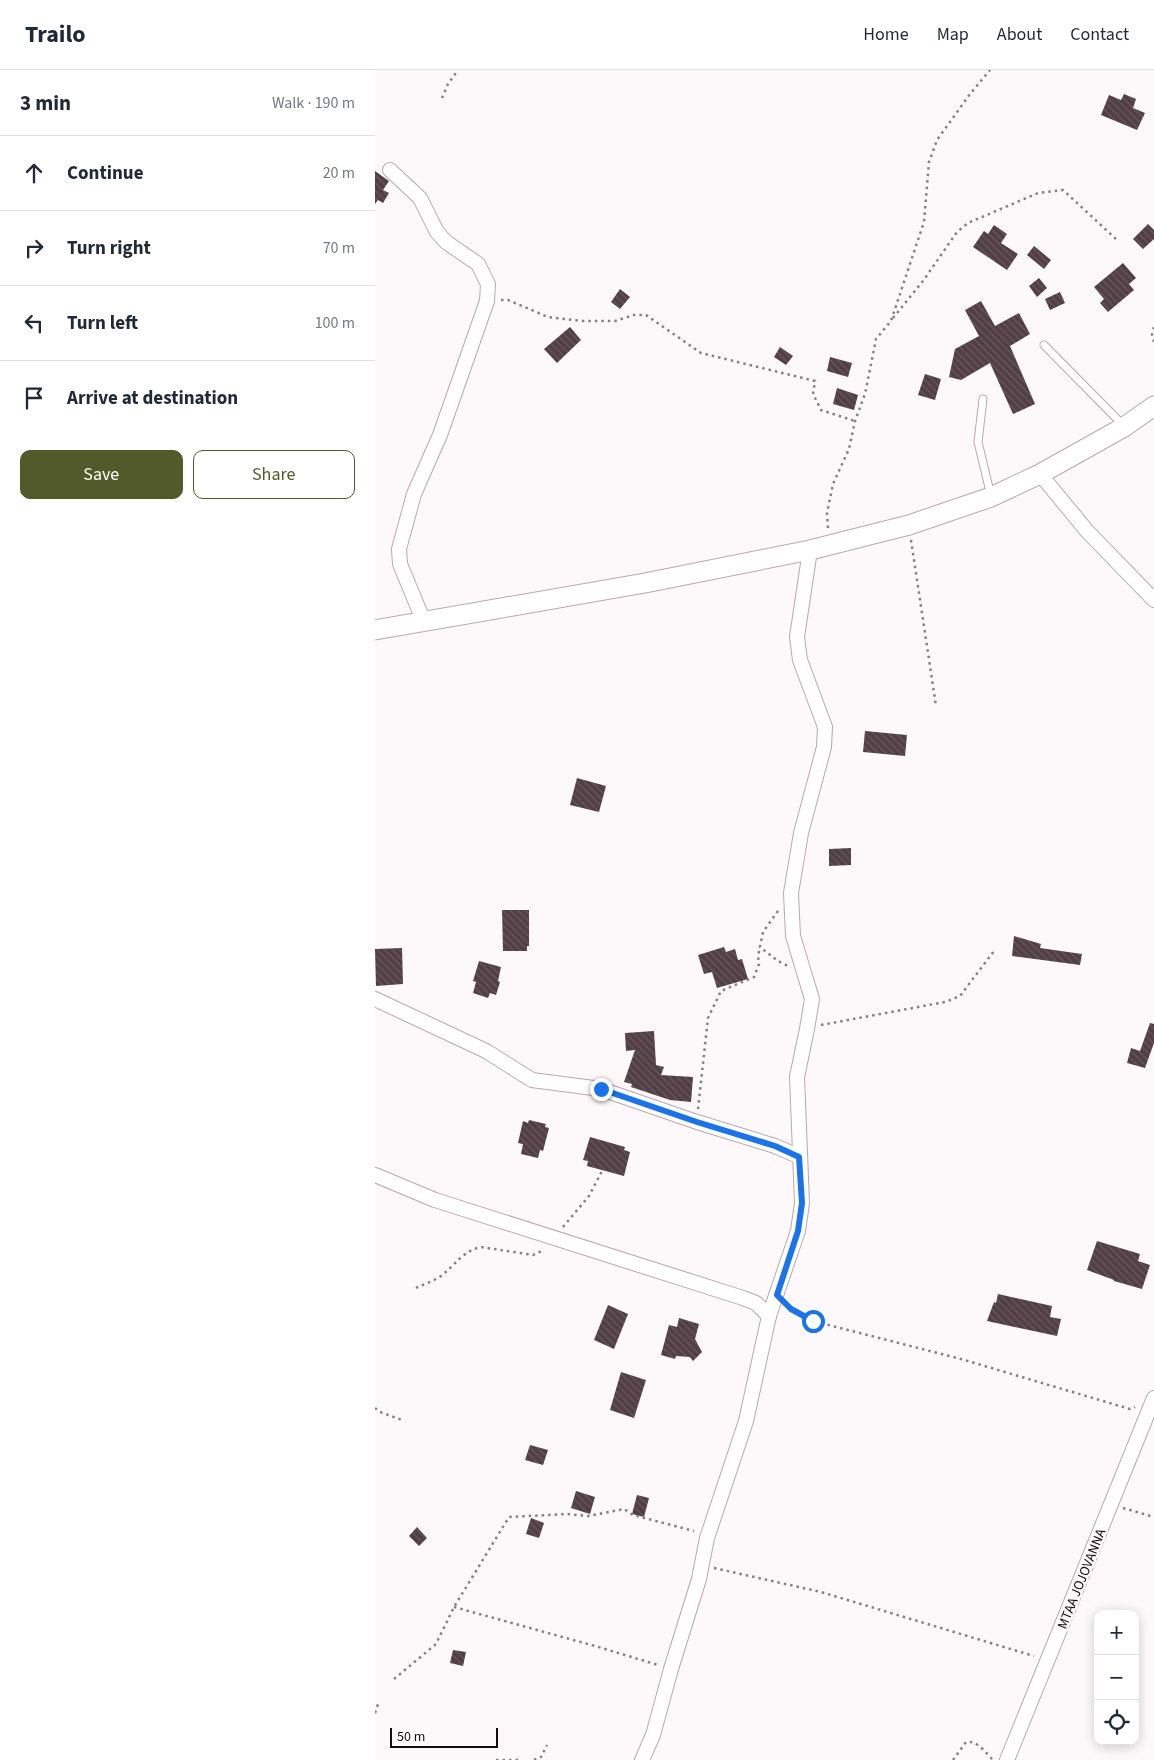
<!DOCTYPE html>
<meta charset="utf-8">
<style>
body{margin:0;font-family:"Source Sans 3",sans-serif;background:#f6f6f7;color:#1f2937}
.controls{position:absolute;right:15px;bottom:15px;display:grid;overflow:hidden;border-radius:10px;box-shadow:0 2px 12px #0003}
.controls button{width:45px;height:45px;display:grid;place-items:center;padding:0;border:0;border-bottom:1px solid #e0e1e3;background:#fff;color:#1f2937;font:25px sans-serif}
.scale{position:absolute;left:15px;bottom:12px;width:108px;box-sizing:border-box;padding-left:5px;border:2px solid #140c10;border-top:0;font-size:14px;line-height:18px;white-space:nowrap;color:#140c10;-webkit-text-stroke:4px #fdf8fa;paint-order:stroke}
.stop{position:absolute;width:15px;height:15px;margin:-11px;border:4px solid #1a73e8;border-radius:50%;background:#fff}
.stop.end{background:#1a73e8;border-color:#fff;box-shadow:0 1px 5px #0008}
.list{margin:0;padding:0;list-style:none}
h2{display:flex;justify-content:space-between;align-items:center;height:65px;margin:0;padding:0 20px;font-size:21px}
h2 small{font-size:16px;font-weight:400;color:#747a83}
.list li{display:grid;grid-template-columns:32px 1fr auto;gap:15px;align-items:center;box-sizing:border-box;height:75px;padding:0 20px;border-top:1px solid #e0e1e3}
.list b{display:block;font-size:19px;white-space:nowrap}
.list em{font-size:16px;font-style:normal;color:#747a83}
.actions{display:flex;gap:10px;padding:15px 20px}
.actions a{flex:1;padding:11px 0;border:1px solid #535a29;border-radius:10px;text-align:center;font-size:18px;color:#535a29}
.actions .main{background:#535a29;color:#fff}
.icon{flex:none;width:28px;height:28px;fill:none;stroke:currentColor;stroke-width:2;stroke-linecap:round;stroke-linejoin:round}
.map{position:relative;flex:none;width:779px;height:1690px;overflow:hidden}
header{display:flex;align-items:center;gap:30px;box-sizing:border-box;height:70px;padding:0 25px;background:#fff;border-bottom:1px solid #e0e1e3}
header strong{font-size:24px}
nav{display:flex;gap:28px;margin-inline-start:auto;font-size:18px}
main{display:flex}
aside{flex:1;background:#fff}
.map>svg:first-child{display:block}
.building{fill:url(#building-back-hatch)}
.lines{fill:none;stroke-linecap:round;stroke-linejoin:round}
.service-casing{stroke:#bda6ae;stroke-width:9}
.minor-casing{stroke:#bda6ae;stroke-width:16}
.secondary-casing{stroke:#bda6ae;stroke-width:21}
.path{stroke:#868083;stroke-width:2.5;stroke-dasharray:2.5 4;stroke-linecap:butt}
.service{stroke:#fff;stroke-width:7}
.minor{stroke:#fff;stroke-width:14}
.secondary{stroke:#fff;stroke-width:19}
.route{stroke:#1a73e8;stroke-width:6}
.labels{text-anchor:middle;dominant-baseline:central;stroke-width:5;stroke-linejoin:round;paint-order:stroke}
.street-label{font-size:14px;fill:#140c10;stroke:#fdf8fa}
</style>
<header>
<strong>Trailo</strong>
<nav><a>Home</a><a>Map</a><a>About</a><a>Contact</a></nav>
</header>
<main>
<aside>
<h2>3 min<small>Walk · 190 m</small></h2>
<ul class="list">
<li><svg class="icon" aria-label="ahead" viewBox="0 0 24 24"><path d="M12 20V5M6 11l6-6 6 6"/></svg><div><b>Continue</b></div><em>20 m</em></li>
<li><svg class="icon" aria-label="right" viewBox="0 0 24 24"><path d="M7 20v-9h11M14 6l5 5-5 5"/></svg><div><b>Turn right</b></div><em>70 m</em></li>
<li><svg class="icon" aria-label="left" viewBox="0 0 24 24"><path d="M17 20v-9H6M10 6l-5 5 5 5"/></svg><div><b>Turn left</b></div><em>100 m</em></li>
<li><svg class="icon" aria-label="arrive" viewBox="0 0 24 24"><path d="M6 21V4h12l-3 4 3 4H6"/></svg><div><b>Arrive at destination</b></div></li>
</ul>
<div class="actions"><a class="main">Save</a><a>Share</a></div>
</aside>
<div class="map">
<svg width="779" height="1690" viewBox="0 0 779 1690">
<defs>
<pattern id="building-back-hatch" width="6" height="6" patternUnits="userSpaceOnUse" patternTransform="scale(1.25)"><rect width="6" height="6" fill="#523f46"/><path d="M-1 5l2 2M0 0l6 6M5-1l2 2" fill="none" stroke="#66575d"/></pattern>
</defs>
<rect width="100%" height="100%" fill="#fdf8fa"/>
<g class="building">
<polygon points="749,24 761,29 758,38 770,43 762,60 726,45 734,25 746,30"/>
<polygon points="0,101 14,111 8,120 14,123 8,133 3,130 0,134"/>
<polygon points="773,154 779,160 779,169 768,179 758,169"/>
<polygon points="619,155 632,164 626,173 643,184 632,200 598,177 609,161 613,164"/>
<polygon points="659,176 676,190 669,199 652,185"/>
<polygon points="748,193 761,208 754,214 759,220 733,242 725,233 729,229 719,217"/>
<polygon points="664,208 672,218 662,227 654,216"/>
<polygon points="245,219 255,227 245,239 236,232"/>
<polygon points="685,222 690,233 675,240 670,229"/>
<polygon points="606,231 620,256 644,243 655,264 635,276 660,334 638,344 615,293 586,310 574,307 580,279 604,266 590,240"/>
<polygon points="195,257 206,270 182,293 169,279"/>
<polygon points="405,277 418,286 411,295 399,287"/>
<polygon points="455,287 477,293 473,307 452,301"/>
<polygon points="550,304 566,309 560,330 543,325"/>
<polygon points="462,318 483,325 479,340 458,334"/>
<polygon points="490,661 532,665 530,686 488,682"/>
<polygon points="202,708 231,716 224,742 195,735"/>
<polygon points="476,778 476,795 454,796 454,779"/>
<polygon points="127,840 154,840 154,876 152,876 152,881 128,881"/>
<polygon points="639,866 666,874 665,878 707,884 705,895 637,886"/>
<polygon points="349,877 351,882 360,879 363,890 367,889 373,909 342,918 337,902 329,904 323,885"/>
<polygon points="27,878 28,914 1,916 0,879"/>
<polygon points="104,891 126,897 123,911 125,912 121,925 115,923 113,928 98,923 101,912 98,911"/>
<polygon points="775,953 779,954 779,973 770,998 752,993 756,978 765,981"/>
<polygon points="279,961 281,995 289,997 286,1005 318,1007 316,1032 295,1030 256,1017 257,1014 249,1012 260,980 251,981 250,963"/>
<polygon points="154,1050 171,1054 170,1057 174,1058 168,1081 165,1080 163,1088 146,1084 148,1074 143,1073 148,1051 153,1053"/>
<polygon points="215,1067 250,1077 249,1080 255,1082 249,1106 212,1096 213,1091 208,1090"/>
<polygon points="722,1171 765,1184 763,1191 775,1195 767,1219 739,1211 739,1210 712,1200"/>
<polygon points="623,1224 677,1236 675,1247 686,1249 682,1266 612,1251 619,1232 621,1233"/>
<polygon points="233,1235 253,1244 239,1279 219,1270"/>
<polygon points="304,1248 324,1254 320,1269 327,1282 318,1291 315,1287 301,1286 300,1289 286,1285 294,1255 302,1257"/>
<polygon points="246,1302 271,1310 259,1348 235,1340"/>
<polygon points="155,1375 173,1380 168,1395 150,1390"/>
<polygon points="201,1421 220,1427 215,1444 196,1438"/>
<polygon points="262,1425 274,1428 269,1447 257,1444"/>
<polygon points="156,1448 169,1453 164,1468 151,1464"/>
<polygon points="42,1457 52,1468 44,1476 34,1466"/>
<polygon points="78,1580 91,1582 88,1596 75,1593"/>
</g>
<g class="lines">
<defs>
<g id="service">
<polyline points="669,275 749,356"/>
<polyline points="608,329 603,372 616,426"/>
</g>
<g id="minor">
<polyline points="15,100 45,128 62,162 71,172 103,194 113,214 112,231 65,365 39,424 24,479 25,494 49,552"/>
<polyline points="665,404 712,461 779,530"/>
<polyline points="0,929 111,981 157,1010 226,1019 322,1052 400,1076 425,1087"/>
<polyline points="0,1105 60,1130 368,1228 381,1233 394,1246"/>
<polyline points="267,1690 278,1665 296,1599 324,1509 332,1468 371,1351 394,1246 423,1161 427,1133 422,1007 432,959 437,929 418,866 416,823 426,763 449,677 450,657 425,590 422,567 435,480"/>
<polyline points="632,1690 779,1328"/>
</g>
<polyline id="secondary" points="0,560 270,513 435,480 534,455 616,427 665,404 749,357 779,336"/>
</defs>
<use href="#service" class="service-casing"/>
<use href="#minor" class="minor-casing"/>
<use href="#secondary" class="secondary-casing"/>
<g class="path">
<polyline points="67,28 73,14 83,0"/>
<polyline points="126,230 133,230 173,247 208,251 240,251 259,245 271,245 326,283 440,311 438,324 446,340 480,351"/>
<polyline points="518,248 548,211 582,162 593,153 663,123 688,120 741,169"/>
<polyline points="779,257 777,264 779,272"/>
<polyline points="453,458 452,443 458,414 474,379 480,351 490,324 501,269 516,251 549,152 554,92 562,70 595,24 615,0"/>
<polyline points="536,470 561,636"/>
<polyline points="403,841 388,862 385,877 403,891 413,896"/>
<polyline points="446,955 570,932 585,926 619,881"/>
<polyline points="323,1039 333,948 346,921 379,907 384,894 383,886 385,877"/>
<polyline points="188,1157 214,1126 227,1101"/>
<path d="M41,1218C49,1214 59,1211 66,1206C80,1195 88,1181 106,1177L158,1185L169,1180"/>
<polyline points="412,1235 438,1251 586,1289 755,1339 760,1337"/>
<polyline points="0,1338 5,1342 27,1350"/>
<polyline points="748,1438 779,1447"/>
<polyline points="339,1498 446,1522 659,1586"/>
<polyline points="79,1537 220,1576 283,1595"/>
<polyline points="19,1609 61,1574 79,1537 134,1447 192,1444 213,1446 249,1439 258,1445 319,1461"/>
<polyline points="0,1643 4,1631"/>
<polyline points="121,1690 145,1690"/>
<polyline points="159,1690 166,1687 172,1675"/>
<path d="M578,1690L591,1672C602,1670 611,1683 618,1690"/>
</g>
<use href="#service" class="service"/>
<use href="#minor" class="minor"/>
<use href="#secondary" class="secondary"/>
</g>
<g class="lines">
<polyline class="route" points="226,1019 322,1052 400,1076 424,1087 427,1133 423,1161 402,1225 416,1239 438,1251"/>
</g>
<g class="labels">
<g class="street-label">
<text transform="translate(707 1509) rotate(-68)">MTAA JOJOVANNA</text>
</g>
</g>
</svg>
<div class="controls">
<button>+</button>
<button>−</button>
<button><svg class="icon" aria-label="locate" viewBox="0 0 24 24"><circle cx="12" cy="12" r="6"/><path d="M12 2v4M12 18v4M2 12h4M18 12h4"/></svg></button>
</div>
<div class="scale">50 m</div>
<div class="stop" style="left:438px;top:1251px"></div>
<div class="stop end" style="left:226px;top:1019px"></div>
</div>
</main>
